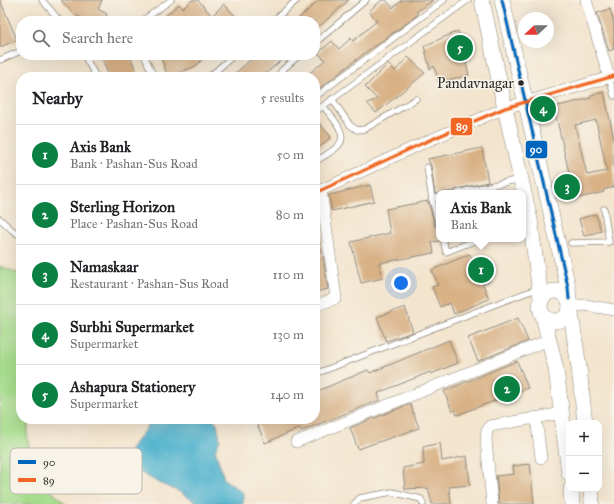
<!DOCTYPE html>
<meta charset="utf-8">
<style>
body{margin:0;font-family:"IM FELL Great Primer",serif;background:#f6f6f6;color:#202124}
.controls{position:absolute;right:12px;bottom:12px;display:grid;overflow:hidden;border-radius:8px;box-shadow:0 4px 16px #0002}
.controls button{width:36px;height:36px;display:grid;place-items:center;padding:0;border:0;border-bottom:1px solid #e0e0e0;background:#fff;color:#202124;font:20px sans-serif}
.compass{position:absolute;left:518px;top:12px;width:36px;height:36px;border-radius:50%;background:#fff;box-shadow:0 4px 16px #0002;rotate:248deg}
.you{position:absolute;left:401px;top:283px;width:14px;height:14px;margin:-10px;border:3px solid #fff;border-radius:50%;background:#1a73e8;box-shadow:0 0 0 6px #1a73e833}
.badge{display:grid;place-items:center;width:26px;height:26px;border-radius:50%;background:#0b8043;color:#fff;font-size:13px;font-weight:700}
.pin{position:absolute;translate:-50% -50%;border:2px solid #fff;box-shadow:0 1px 4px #0006}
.popup{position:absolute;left:436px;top:190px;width:90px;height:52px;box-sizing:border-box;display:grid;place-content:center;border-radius:8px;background:#fff;filter:drop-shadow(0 1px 3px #0005);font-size:13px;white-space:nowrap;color:#757577}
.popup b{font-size:15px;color:#202124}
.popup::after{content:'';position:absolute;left:50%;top:100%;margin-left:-8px;border:8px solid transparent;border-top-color:#fff}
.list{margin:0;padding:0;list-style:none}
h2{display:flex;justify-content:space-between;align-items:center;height:52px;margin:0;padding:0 16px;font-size:17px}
h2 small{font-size:13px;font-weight:400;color:#757577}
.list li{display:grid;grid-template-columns:26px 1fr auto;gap:12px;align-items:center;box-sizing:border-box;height:60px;padding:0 16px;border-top:1px solid #e0e0e0}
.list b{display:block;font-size:15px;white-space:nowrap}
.list p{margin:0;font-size:13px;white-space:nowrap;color:#757577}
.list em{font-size:13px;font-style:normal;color:#757577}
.icon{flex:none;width:22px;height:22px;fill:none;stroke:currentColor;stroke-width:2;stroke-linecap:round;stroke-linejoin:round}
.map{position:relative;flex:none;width:614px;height:504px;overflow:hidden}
.search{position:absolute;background:#fff;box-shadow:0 4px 16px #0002;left:16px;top:16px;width:304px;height:44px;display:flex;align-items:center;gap:10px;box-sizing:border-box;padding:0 14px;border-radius:16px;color:#757577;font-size:15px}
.panel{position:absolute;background:#fff;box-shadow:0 4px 16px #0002;left:16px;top:72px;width:304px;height:352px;border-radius:16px}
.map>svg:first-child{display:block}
.green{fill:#a6dc8c;stroke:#68845c}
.water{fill:#4fb2ce;stroke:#3d6e7c}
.building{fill:#d8b185;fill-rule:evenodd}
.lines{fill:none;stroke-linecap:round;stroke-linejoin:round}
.lane-casing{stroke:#8f887c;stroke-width:7}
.street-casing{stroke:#8f887c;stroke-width:12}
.secondary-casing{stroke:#8f887c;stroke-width:16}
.lane{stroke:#fff;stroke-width:5.5}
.street{stroke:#fff;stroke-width:11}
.secondary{stroke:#fff;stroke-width:15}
.bus-1-casing{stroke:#f7f3e8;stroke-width:6}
.bus-2-casing{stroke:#f7f3e8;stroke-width:6}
.bus-1{stroke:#0065bd;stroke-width:3}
.bus-2{stroke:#f26522;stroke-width:3}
.bus-dot{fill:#2b2b2b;stroke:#f7f3e8;stroke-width:1.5}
.labels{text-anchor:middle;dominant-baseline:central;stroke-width:3;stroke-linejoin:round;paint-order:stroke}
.bus-label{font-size:15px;fill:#2b2b2b;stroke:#f7f3e8;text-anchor:end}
.key{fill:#f7f3e8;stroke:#bab7af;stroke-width:1}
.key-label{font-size:11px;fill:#2b2b2b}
.line-badge{stroke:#f7f3e8;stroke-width:1.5}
.badge-label{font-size:11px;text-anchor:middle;font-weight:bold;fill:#fff}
</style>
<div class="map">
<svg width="614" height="504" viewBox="0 0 614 504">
<rect width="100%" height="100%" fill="#f7f3e8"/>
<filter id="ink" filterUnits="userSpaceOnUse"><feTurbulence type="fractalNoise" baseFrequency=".025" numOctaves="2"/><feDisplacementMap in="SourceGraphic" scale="8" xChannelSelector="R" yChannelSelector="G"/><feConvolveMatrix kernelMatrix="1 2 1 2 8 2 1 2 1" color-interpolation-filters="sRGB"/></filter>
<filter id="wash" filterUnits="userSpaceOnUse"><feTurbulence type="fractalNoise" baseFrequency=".012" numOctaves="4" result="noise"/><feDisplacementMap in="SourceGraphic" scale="16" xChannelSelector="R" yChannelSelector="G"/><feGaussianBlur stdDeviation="0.9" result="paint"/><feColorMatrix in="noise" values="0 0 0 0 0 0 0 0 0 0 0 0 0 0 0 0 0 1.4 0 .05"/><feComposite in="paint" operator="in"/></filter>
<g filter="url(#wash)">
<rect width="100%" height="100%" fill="#f3e4cd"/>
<polygon class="green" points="0,266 21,275 21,419 29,419 27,435 31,460 38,480 66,504 0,504"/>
<polygon class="water" points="149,419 212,419 217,423 220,440 215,450 224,479 243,493 243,504 217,503 199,504 178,491 161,484 141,473 131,464 130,450 147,427"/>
<g id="blocks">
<g class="building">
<polygon points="0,0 17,40 0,47"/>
<polygon points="61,0 102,0 98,9 107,14 104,21 88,21 74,14"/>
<polygon points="192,0 198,0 212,16 224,4 240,21 160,21 179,4 183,8"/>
<polygon points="319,0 349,0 315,30 315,21 296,21"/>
<polygon points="382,0 386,0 393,8 402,0 433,0 416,12 418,14 412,19 375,46 375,45 315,92 315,77 305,77 325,60 318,53 332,41 339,49 351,38 353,41 377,21 369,11"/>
<polygon points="610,9 614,23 614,49 609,51 597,13"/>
<polygon points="458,31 469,75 439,82 434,66 430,69 424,46"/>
<polygon points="101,55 130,55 138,77 109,77"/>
<polygon points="160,55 207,55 196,66 168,77"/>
<polygon points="256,55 287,55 262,77 231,77"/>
<polygon points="408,57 425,73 376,113 367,103 377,99 365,87 388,64 395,71"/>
<path d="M604,92L614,139V187L603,190L604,192L575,199L554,107L591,98V95ZM596,120L607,171L587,175L575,125Z"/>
<polygon points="315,118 331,137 315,151"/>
<polygon points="482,148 488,182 457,189 454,191 435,194 431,166 428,159"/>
<polygon points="370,185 374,201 332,211 329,195"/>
<polygon points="428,201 435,226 439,229 439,241 432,242 434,253 379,263 383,278 361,283 351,242 390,233 386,209"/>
<polygon points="596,214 601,231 584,236 579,219"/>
<polygon points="319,238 323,258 328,289 315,292 315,239"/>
<polygon points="470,254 476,268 484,265 490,281 483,284 489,299 454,314 450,303 440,307 432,287 438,285 432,270"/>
<polygon points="405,307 413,332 386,341 377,317"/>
<polygon points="518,318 528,341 478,361 468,338"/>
<polygon points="449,340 458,363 431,374 430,372 378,393 380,400 301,431 300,428 265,443 255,419 315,419 315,392 368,370 370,373"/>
<polygon points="517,361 528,388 457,415 455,410 452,411 444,391"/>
<polygon points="410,404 419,428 358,449 350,428"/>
<polygon points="440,443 442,461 467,456 470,485 449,487 451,504 432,504 428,488 405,489 403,468 424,464 423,447"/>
<polygon points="530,464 534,504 499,504 496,476 514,474 513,466"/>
</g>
</g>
</g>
<g filter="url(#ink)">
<use href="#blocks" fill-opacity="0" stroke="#8f887c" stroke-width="1"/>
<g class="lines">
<defs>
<g id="lane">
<polyline points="42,0 60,21"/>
<polyline points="142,21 171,0"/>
<polyline points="273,21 297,0"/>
<polyline points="315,43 366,0"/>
<polyline points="84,55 96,77"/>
<polyline points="144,55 154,77"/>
<polyline points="0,60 21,51"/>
<polyline points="209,77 234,55"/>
<polyline points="289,77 281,71 300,55"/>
<polyline points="609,77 614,96"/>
<polyline points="315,97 444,0"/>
<polyline points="332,99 350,125 357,130 365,129 416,99"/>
<polyline points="315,112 468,0"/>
<path d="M315,162C322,157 332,152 338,146C350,134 330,115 323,106"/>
<polyline points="427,167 432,199 439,225"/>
<polyline points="458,193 520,179"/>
<polyline points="432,199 439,197"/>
<polyline points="0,219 12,230 21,236"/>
<polyline points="443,239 446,252 479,239"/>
<polyline points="571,243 609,242 604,209"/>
<polyline points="315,374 496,304 539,288"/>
<polyline points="354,504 360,498 392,492 421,499 423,504"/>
</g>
<g id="street">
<polyline points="586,0 609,77"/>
<polyline points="315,193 423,143 505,108 614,76"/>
<polyline points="315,306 336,298 321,190"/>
<polyline points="570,307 585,305 614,310"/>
<polyline points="536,417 541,458"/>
<polyline points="296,442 549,340"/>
<polyline points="492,504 486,440 487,431 490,426 563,413"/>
</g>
<g id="secondary">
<polyline points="482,0 505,108 530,220 541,299"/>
<polyline points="502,0 568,287 569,299"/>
<circle cx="555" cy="306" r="15"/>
<polyline points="570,307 579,368 585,423"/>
<polyline points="543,316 556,369 569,473"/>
<polyline points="571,489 572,504"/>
<polyline points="591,489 592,504"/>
</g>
</defs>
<use href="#lane" class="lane-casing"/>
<use href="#street" class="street-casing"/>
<use href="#secondary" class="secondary-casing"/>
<use href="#lane" class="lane"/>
<use href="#street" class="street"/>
<use href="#secondary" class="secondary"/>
<defs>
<polyline id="bus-1" points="502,0 568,287 569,299"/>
<polyline id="bus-2" points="315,193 423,143 505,108 614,76"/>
</defs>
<use href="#bus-1" class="bus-1-casing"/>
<use href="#bus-2" class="bus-2-casing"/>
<use href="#bus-1" class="bus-1"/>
<use href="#bus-2" class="bus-2"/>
</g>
</g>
<circle class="bus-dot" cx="521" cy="83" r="3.5"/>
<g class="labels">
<g class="bus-label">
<text x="514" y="83">Pandavnagar</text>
</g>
</g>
<rect x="10" y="448" width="132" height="46" rx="6" class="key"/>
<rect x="18" y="460" width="18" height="4" fill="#0065bd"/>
<rect x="18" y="478" width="18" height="4" fill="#f26522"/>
<g class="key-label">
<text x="43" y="466">90</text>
<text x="43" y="484">89</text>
</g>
<g class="line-badge">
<rect x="450" y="117" width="23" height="19" rx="4" fill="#f26522"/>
<rect x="525" y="140" width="23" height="19" rx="4" fill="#0065bd"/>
</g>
<g class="badge-label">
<text x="462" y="130">89</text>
<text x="536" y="153">90</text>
</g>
</svg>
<div class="controls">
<button>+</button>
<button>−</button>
</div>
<svg class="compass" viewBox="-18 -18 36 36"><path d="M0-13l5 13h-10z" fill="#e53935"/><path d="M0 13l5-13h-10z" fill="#757577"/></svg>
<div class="you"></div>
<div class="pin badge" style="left:481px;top:270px">1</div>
<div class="popup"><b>Axis Bank</b>Bank</div>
<div class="pin badge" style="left:507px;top:389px">2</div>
<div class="pin badge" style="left:567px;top:187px">3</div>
<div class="pin badge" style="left:543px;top:109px">4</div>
<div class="pin badge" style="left:460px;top:48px">5</div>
<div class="search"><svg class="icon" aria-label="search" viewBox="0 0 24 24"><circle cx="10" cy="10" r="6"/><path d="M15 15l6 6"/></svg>Search here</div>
<section class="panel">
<h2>Nearby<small>5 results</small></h2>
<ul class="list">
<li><span class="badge">1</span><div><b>Axis Bank</b><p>Bank · Pashan-Sus Road</p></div><em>50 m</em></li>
<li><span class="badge">2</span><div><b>Sterling Horizon</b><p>Place · Pashan-Sus Road</p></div><em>80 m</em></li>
<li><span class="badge">3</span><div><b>Namaskaar</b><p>Restaurant · Pashan-Sus Road</p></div><em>110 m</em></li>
<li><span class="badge">4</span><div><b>Surbhi Supermarket</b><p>Supermarket</p></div><em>130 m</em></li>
<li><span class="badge">5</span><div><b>Ashapura Stationery</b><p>Supermarket</p></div><em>140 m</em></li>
</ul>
</section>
</div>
